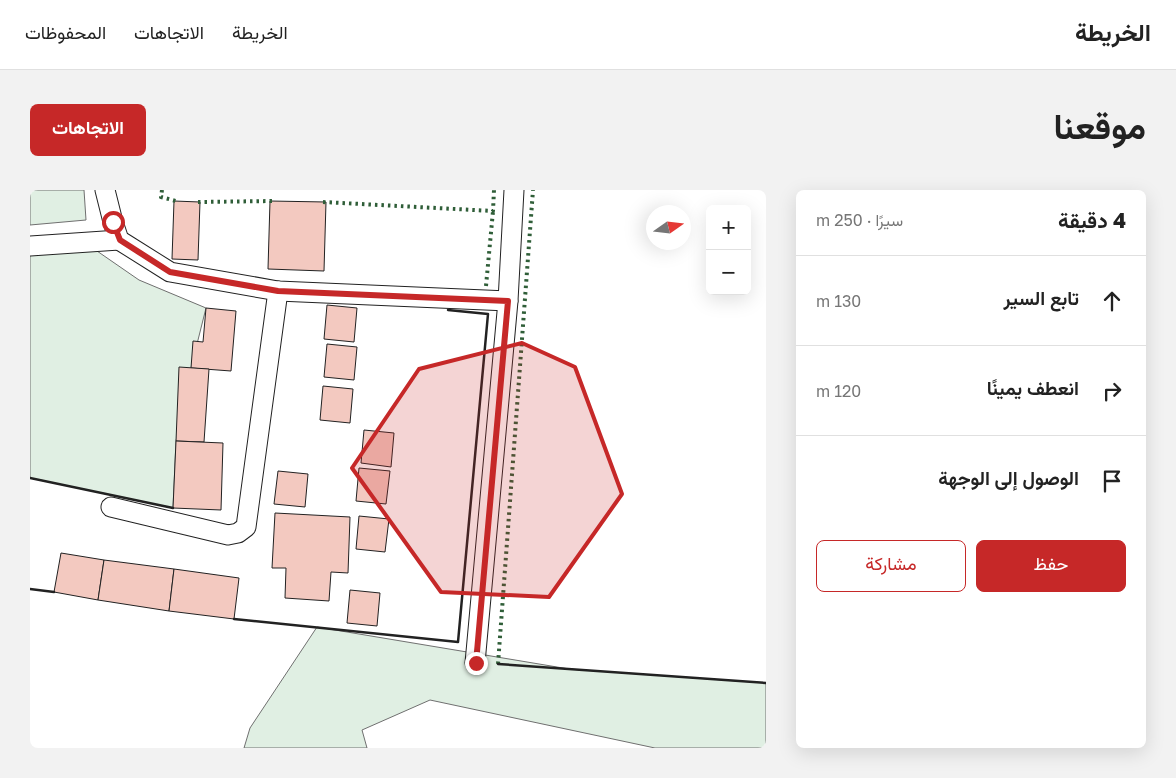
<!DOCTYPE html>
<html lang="ar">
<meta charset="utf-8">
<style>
body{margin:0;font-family:"Golos Text",Vazirmatn,sans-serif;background:#f2f2f2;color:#222;direction:rtl}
.controls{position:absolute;right:15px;top:15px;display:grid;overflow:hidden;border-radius:8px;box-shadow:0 5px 20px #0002}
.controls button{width:45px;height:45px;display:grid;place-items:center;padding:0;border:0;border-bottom:1px solid #e0e0e0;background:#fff;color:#222;font:25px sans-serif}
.compass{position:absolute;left:616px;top:15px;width:45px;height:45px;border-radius:50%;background:#fff;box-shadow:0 5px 20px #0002;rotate:76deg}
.stop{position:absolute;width:15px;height:15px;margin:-11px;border:4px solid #c62828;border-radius:50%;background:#fff}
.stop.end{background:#c62828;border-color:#fff;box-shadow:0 1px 5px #0008}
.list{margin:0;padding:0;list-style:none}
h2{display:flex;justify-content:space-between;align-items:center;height:65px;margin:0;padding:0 20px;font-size:21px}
h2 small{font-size:16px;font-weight:400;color:#767676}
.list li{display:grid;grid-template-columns:32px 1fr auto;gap:15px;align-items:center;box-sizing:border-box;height:90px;padding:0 20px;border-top:1px solid #e0e0e0}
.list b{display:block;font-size:19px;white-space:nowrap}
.list em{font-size:16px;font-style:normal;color:#767676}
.actions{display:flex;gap:10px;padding:15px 20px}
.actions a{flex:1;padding:11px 0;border:1px solid #c62828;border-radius:8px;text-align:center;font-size:18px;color:#c62828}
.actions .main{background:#c62828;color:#fff}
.icon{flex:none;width:28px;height:28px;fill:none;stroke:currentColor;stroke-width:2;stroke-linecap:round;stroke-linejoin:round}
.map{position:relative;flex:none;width:736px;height:558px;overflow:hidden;direction:ltr;border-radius:8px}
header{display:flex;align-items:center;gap:30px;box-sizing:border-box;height:70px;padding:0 25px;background:#fff;border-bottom:1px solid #e0e0e0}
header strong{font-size:24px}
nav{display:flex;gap:28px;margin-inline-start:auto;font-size:18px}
.intro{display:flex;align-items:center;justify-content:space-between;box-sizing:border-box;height:120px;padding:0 30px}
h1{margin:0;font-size:35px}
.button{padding:12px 22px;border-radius:8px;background:#c62828;color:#fff;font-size:18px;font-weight:700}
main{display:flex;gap:30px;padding:0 30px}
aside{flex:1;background:#fff;border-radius:8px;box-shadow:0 5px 20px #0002}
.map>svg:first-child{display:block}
.green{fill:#e0efe3;stroke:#6f6f6f}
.building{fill:#f3c9c0;stroke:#222}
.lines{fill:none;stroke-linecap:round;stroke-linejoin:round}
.minor-casing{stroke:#222;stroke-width:21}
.minor{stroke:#fff;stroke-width:19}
.hedge{stroke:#2f5e38;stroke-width:4;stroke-dasharray:2.5 4;stroke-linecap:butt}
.wall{stroke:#222;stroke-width:2.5}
.route{stroke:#c62828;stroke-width:6}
.marked{fill:#c62828;fill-opacity:0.2;stroke:#c62828;stroke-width:4;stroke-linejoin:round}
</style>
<header>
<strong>الخريطة</strong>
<nav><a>الخريطة</a><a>الاتجاهات</a><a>المحفوظات</a></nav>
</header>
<div class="intro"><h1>موقعنا</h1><a class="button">الاتجاهات</a></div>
<main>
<aside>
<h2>4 دقيقة<small>سيرًا · 250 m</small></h2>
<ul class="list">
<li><svg class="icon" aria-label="ahead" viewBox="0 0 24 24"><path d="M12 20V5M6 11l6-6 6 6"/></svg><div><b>تابع السير</b></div><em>130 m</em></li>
<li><svg class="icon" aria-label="right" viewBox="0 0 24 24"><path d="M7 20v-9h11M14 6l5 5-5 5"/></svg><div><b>انعطف يمينًا</b></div><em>120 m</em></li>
<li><svg class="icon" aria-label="arrive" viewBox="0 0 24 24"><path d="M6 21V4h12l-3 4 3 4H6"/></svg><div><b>الوصول إلى الوجهة</b></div></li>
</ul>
<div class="actions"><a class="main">حفظ</a><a>مشاركة</a></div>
</aside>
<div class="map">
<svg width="736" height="558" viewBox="0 0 736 558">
<rect width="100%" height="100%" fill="#fff"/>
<g class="green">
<polygon points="0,0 54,0 56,30 0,35"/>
<polygon points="54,52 109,90 176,118 161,178 146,251 143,318 0,288 0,56"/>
<polygon points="287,437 539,479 736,493 736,558 625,558 400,510 332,540 337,558 214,558 220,538"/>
</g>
<g class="building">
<polygon points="144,11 170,12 168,70 142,69"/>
<polygon points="240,11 296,12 294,81 238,79"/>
<polygon points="297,115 327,118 324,152 294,149"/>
<polygon points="176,118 206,121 201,181 161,178 163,151 173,152"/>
<polygon points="297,154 327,157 324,190 294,187"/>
<polygon points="149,177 179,179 174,252 146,251"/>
<polygon points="293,196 323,199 320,233 290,230"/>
<polygon points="334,240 364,243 361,277 331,273"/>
<polygon points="146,251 193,253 191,320 143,318"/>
<polygon points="329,278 360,281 356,314 326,311"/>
<polygon points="248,281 278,284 275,317 244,314"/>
<polygon points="245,323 320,327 318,383 301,382 299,411 255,408 256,378 242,378"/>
<polygon points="329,326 359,329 355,362 326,359"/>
<polygon points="31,363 74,370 68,410 24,402"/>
<polygon points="74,370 144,379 139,421 68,410"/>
<polygon points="144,379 209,388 204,429 139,421"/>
<polygon points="320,400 350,403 347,436 317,433"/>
</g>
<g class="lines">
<defs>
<g id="minor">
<polyline points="75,0 83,32 89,50 140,82 248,101 478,111"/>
<polyline points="0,56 89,50"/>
<polyline points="81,317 198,345 208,343 216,337 248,101"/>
<polyline points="445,473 478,111 484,0"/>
</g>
</defs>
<use href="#minor" class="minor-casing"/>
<use href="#minor" class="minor"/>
<g class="hedge">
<polyline points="132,0 131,7 146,11"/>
<polyline points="168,12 244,11"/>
<polyline points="293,12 463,21 464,0"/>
<polyline points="456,96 463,21"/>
<polyline points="468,474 503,0"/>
</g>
<g class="wall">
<polyline points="0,288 143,318"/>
<polyline points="0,399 24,402"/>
<polyline points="204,429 428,452 458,124 418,120"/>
<polyline points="468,474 736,493"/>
</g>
</g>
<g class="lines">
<polyline class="route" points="83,32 90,50 140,82 248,101 478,111 446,473"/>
</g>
<path class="marked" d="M492,153L545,177L592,304L519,407L411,402L322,278L389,179Z"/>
</svg>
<div class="controls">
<button>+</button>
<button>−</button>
</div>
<svg class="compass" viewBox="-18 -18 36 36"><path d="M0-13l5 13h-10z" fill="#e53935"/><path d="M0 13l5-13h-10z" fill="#767676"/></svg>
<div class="stop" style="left:83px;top:32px"></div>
<div class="stop end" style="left:446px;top:473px"></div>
</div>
</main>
